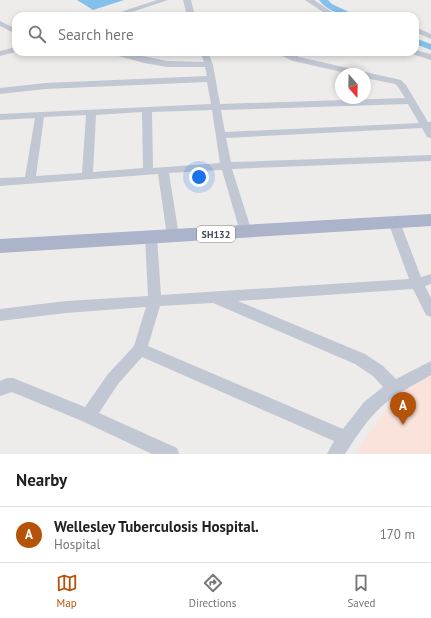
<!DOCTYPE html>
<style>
body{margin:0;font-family:"PT Sans",sans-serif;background:#f2f2f2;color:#202124}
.compass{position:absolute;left:335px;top:68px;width:36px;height:36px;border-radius:50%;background:#fff;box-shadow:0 2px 6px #0003;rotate:160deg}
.you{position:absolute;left:199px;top:177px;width:14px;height:14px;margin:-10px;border:3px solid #fff;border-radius:50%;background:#1a73e8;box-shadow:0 0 0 6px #1a73e833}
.badge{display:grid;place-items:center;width:26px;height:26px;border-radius:50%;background:#b45309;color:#fff;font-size:13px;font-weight:700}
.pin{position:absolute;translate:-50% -33px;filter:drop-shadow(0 1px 2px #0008)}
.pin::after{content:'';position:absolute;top:21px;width:14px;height:12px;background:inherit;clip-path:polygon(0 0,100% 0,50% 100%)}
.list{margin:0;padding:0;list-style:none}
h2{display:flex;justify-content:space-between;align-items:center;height:52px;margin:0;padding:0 16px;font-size:17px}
h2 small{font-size:13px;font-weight:400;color:#757577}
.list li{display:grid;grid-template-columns:26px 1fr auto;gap:12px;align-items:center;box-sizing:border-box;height:56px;padding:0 16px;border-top:1px solid #e0e0e0}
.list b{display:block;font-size:15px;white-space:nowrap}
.list p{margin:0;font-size:13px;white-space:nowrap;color:#757577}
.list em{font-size:13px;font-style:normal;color:#757577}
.icon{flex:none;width:22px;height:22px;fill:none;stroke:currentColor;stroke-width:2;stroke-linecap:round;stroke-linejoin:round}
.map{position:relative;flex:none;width:431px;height:454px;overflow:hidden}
.search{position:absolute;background:#fff;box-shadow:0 2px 6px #0003;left:12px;right:12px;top:12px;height:44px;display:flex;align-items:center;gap:10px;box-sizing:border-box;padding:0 14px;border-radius:12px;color:#757577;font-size:15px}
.sheet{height:108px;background:#fff}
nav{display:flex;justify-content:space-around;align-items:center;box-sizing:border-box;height:56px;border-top:1px solid #e0e0e0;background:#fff;font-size:11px;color:#757577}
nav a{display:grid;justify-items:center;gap:2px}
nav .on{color:#b45309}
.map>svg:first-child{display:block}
.medical{fill:#fae3da}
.water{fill:#85c0eb}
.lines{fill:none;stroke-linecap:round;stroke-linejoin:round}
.canal{fill:#85c0eb;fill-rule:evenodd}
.street{fill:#c1c7d3;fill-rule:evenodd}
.primary{fill:#abb4cb;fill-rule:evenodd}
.labels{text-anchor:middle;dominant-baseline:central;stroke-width:3;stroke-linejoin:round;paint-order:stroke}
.shield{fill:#fff;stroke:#7c818b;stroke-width:1}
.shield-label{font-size:10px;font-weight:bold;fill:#444b59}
</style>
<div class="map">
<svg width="431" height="454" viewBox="0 0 431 454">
<rect width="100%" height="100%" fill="#eeeceb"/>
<polygon class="medical" points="431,375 431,454 355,454 396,395"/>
<polygon class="water" points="77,0 124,0 93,10"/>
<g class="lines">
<g class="canal">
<path d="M319,0H328L332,4L357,16C343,16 328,12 319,0Z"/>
<polygon points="415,38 431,44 431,50 415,44"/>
</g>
<g class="street">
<polygon points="157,0 168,0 120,16 108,16"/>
<polygon points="183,0 191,0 195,16 187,16"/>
<polygon points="305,0 314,0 338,16 329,16"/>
<polygon points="0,21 16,29 16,34 0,26"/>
<polygon points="415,27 431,34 431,39 415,32"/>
<polygon points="16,47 16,52 0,56 0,51"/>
<polygon points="415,50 431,54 431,60 412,54 411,52 415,52"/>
<path d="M110,52H124L167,61L204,62L200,52H208L213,65L220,104L405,98L398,87L395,84L365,78V74H351L293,61L280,55L231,54L227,52H288L299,57L401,80L406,85L428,122H431V138L427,137L422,128L226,138L231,162L431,155V161L232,169L252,232L250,235L246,236L242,235L240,232L222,170L169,173L179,236L177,239L173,240L169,239L167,236L158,174L0,186V178L25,177L35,118L0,120V114L211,104L207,82L45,89L0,94V88L45,83L207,76L205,67H167L144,63L111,54ZM408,104L419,123L225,132L221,110ZM212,110L220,163L153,168L152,112ZM142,112L143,168L93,172L96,115ZM86,115L82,173L36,176L44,117Z"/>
<path d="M394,218L398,219L400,222L421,277L431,274V284L425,286L431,298V317L426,315L413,289L238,301L365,354L383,366L396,379L431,361V375C414,385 395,394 381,407C367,420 355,438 345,454H327L334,441L142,357L118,384L99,413L177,448L179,454H152L82,421L12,392L0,396V381L7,378H13L85,407L108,374L134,346L146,307L66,313L0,321V309L66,301L148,296L145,237L147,234L151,233L155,234L157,237L161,295L409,279L388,222L390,219ZM213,303L355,364L373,376L383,387L364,402L343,429L148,346L160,306Z"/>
</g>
<polygon class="primary" points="431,214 431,226 0,253 0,239"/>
</g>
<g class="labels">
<rect class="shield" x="197" y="226" width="38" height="16" rx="3"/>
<g class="shield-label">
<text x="216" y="234">SH132</text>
</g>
</g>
</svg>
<svg class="compass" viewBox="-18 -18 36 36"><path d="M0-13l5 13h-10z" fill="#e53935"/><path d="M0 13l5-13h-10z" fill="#757577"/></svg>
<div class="you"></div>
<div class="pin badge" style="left:403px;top:425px">A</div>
<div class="search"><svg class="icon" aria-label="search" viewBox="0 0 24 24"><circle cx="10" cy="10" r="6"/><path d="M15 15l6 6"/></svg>Search here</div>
</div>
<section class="sheet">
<h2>Nearby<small></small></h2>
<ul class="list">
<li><span class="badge">A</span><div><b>Wellesley Tuberculosis Hospital.</b><p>Hospital</p></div><em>170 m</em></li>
</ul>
</section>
<nav>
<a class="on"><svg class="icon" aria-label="map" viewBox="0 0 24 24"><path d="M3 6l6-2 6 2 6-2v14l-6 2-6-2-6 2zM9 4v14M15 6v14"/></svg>Map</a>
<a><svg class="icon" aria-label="directions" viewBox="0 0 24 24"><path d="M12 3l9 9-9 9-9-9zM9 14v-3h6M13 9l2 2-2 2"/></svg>Directions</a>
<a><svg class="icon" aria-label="saved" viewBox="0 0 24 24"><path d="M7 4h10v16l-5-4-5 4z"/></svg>Saved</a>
</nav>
